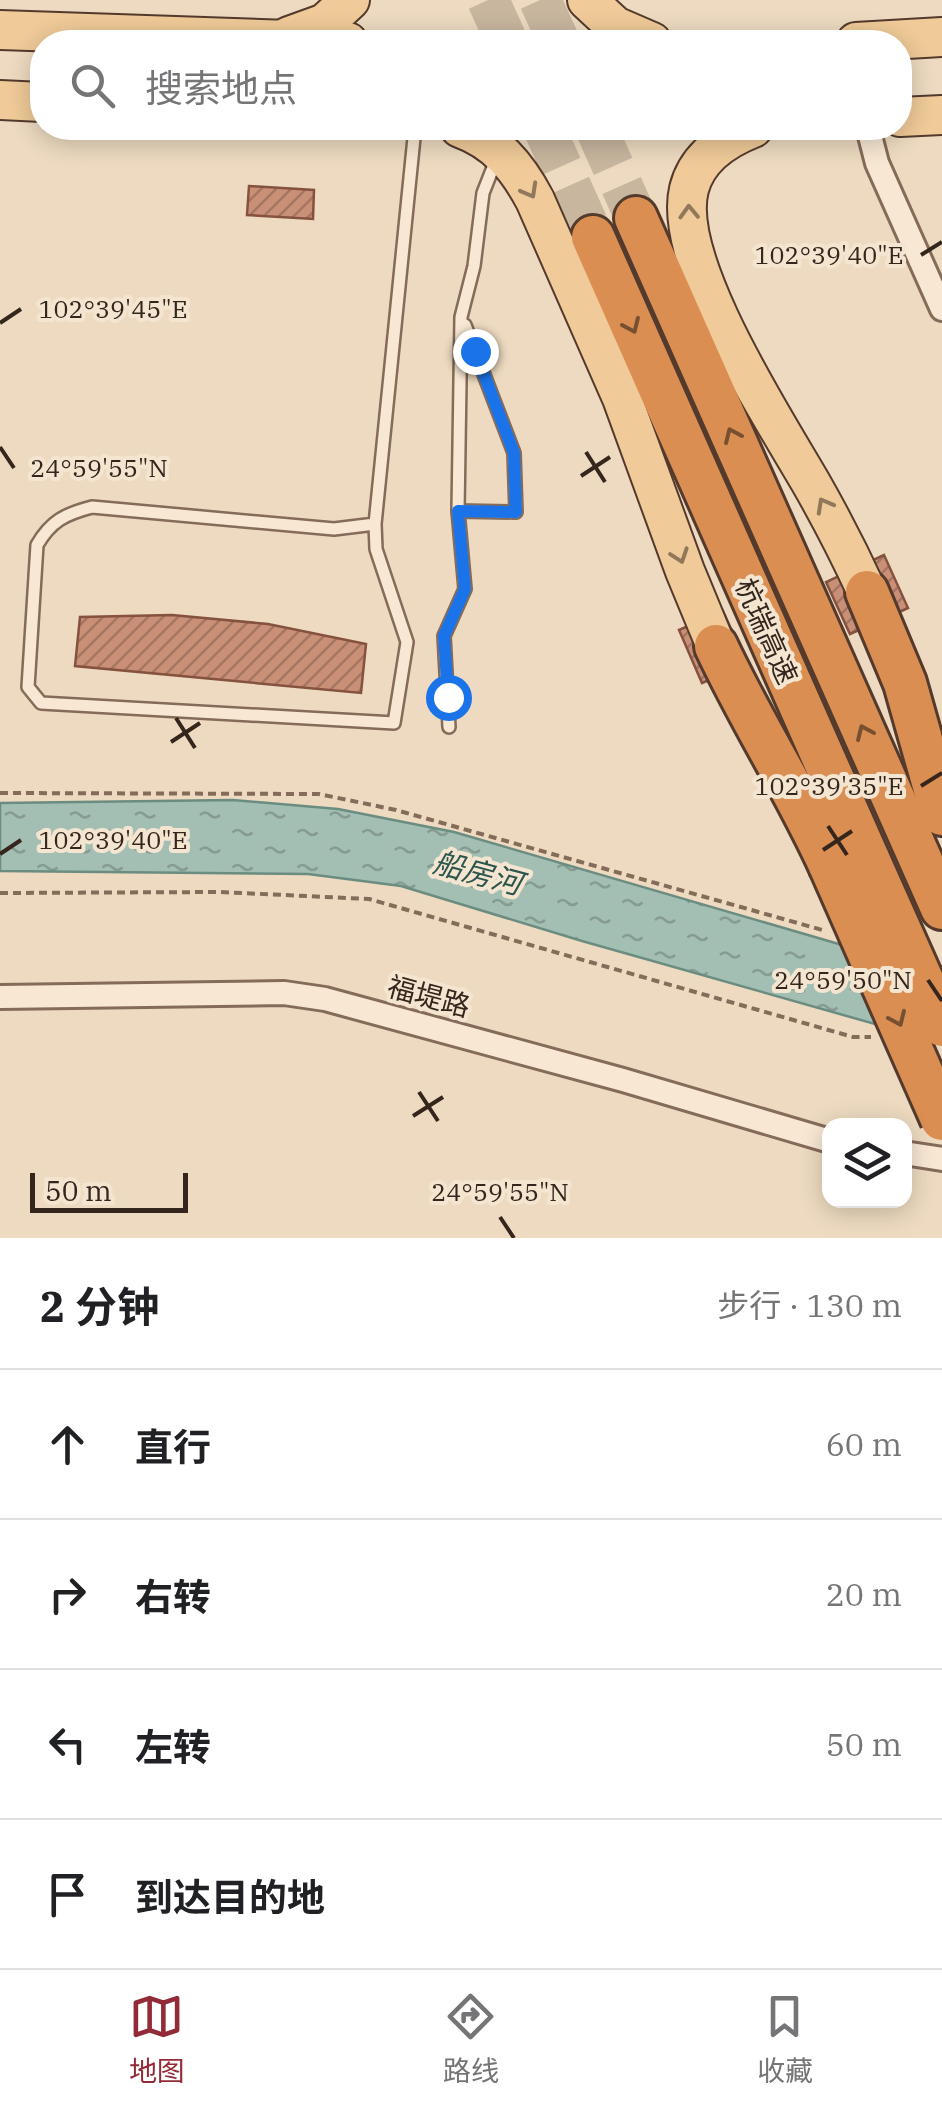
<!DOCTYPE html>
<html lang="zh">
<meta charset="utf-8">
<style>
body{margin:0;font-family:"IBM Plex Serif","Noto Sans SC",serif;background:#f2f2f2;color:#202124}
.controls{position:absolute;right:30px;bottom:30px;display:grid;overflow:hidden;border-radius:20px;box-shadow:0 5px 25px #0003}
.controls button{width:90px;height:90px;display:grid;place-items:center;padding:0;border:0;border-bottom:2px solid #e0e0e0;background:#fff;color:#202124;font:50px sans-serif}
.scale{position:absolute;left:30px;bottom:25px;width:158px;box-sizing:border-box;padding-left:10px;border:5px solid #35261d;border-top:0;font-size:28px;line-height:35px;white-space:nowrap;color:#35261d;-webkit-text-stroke:8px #f4e5d0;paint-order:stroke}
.stop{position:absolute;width:30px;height:30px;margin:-22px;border:8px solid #1a73e8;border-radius:50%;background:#fff}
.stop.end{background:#1a73e8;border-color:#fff;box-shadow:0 2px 10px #0008}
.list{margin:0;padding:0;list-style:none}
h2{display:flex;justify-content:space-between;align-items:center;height:130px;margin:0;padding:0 40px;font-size:42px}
h2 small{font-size:32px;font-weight:400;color:#757577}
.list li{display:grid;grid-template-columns:65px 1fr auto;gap:30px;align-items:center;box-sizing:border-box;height:150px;padding:0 40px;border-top:2px solid #e0e0e0}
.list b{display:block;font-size:38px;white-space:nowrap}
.list em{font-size:32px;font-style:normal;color:#757577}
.icon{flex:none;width:55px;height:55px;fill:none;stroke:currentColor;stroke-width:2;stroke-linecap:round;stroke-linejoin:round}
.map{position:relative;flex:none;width:942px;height:1238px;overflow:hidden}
.search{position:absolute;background:#fff;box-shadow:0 5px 25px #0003;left:30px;right:30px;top:30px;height:110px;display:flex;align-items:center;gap:25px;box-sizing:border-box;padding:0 35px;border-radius:40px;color:#757577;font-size:38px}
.sheet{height:730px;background:#fff}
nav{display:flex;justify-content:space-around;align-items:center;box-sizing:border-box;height:140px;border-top:2px solid #e0e0e0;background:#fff;font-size:28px;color:#757577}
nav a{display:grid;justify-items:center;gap:5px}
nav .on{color:#932a37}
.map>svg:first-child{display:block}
.water{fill:url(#water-ripples);stroke:#6b8c80;stroke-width:2.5}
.building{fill:url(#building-hatch);stroke:#84523f;stroke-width:2.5}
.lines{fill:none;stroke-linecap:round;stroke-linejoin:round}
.highway-tunnel{stroke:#c8b69f;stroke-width:42;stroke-dasharray:42 21;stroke-linecap:butt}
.lane-casing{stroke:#856b59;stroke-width:16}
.street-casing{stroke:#856b59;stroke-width:28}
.primary-casing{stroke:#533a2d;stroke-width:42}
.highway-casing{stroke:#533a2d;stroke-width:48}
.path{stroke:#856b59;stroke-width:4;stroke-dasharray:8 5;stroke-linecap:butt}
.lane{stroke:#f8e8d3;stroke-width:11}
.street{stroke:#f8e8d3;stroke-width:22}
.primary{stroke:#f0ca98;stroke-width:38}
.highway{stroke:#db8e52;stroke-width:42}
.highway-bridge-casing{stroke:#533a2d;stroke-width:48;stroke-linecap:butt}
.highway-bridge{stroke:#db8e52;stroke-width:42}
.oneway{stroke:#92785a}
.oneway2{stroke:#775032}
.route{stroke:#1a73e8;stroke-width:12}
.ticks{fill:none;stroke:#35261d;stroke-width:4}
.labels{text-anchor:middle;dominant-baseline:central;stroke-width:8;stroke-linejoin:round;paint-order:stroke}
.street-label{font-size:28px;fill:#35261d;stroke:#f4e5d0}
.water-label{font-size:30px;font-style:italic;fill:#2c554d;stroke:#f4e5d0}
.ticks-label{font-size:25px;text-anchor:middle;fill:#35261d;stroke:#f4e5d0;stroke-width:8;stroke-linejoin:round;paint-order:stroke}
</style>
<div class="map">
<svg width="942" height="1238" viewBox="0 0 942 1238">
<defs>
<pattern id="water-ripples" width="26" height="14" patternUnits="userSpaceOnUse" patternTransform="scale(2.5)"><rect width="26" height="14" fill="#a3bfb3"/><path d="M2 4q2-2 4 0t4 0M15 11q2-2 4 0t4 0" fill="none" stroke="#869b91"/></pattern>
<pattern id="building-hatch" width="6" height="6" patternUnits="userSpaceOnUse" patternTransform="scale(2.5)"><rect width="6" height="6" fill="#ca9077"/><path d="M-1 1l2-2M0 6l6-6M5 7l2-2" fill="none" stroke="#a57561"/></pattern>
</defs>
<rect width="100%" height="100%" fill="#eddac0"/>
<polygon class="water" points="233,800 338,809 454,832 942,974 942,1043 582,941 401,886 308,874 0,871 0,803"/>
<g class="building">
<polygon points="249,186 314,190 313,219 247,215"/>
<polygon points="884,555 908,608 850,634 826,582"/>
<polygon points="723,611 747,664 702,683 679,630"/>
<polygon points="172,615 268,624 366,644 361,693 75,666 80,617"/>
</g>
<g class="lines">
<g class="highway-tunnel">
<polyline points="488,0 507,42"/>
<polyline points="540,0 559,42"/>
<polyline points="544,128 593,237"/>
<polyline points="596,128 636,218"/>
</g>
<defs>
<g id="lane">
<polyline points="458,511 516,512 514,453 465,325"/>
<path d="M375,524L334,529L92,507C65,514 51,521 37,545L28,687L41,703L394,723L407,642L376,549L375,524L415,128"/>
<polyline points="449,727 444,636 465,589 458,511 461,317 474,266 483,193 496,160"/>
</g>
<g id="street">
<polyline points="868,128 877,163 942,309"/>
<polyline points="0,997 284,993 325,999 623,1080 830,1141"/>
<polyline points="904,1153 942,1159"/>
</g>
<g id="primary">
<polyline points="587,0 615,26 652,42"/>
<polyline points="0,30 348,42"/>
<polyline points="289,36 325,23 350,0"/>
<polyline points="856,42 942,37"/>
<polyline points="0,100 42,102"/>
<polyline points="900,117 942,115"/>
<path d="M460,128C496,141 517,166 535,200L622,398L685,571L716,646"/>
<path d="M753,128C725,139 697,157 689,189C671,261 774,419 811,483C831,518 850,555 867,592"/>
</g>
<g id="highway">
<polyline points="636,218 942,908"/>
<polyline points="593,237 869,861"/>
<polyline points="867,592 905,683 942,814"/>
<path d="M716,646C751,721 796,790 830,865"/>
</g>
</defs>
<use href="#lane" class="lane-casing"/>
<use href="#street" class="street-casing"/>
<use href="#primary" class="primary-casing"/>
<use href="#highway" class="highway-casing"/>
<g class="path">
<polyline points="0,793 319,794 396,810 826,931"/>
<polyline points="0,893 220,892 369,899 853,1037 871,1037"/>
</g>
<use href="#lane" class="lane"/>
<use href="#street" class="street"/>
<use href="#primary" class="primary"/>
<use href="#highway" class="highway"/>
<defs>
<g id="highway-bridge">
<polyline points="869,861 942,1025"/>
<polyline points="830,865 942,1119"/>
</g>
</defs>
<use href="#highway-bridge" class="highway-bridge-casing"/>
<use href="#highway-bridge" class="highway-bridge"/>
</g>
<defs><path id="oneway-chevron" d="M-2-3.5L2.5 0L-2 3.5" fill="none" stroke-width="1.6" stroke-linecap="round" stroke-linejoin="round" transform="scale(2.5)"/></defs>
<g class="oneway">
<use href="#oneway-chevron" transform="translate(530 191) rotate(61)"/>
<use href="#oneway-chevron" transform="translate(689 212) rotate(-92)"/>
<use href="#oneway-chevron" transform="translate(824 505) rotate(-119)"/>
<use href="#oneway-chevron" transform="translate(680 556) rotate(71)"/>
</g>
<g class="oneway2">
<use href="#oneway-chevron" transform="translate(632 326) rotate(66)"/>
<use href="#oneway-chevron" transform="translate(732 435) rotate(-114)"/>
<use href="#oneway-chevron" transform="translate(864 732) rotate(-114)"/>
<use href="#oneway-chevron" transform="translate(898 1019) rotate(66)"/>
</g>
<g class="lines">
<polyline class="route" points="448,697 444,636 465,589 458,511 516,512 514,453 475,351"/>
</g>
<path class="ticks" d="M921,255L942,242M0,323L21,309M0,447L14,468M586,452L605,482M581,476L610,457M176,718L195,748M171,742L200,723M921,786L942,773M828,826L847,855M823,850L852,831M0,854L21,840M928,980L942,1001M419,1092L438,1121M413,1116L443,1097M500,1217L514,1238"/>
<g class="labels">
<g class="street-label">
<text transform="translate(767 631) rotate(66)">杭瑞高速</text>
<text transform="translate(429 996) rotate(15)">福堤路</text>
</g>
<g class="water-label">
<text transform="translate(478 872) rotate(15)">船房河</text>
</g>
</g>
<g class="ticks-label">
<text x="829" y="264">102°39'40"E</text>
<text x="113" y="318">102°39'45"E</text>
<text x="99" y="477">24°59'55"N</text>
<text x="829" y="795">102°39'35"E</text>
<text x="113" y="849">102°39'40"E</text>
<text x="843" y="989">24°59'50"N</text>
<text x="500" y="1201">24°59'55"N</text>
</g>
</svg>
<div class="controls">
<button><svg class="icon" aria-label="layers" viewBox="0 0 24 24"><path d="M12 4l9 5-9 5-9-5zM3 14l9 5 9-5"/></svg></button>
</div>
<div class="scale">50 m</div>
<div class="stop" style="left:448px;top:697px"></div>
<div class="stop end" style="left:475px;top:351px"></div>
<div class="search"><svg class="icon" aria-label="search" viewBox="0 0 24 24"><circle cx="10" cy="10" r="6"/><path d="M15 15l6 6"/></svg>搜索地点</div>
</div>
<section class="sheet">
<h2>2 分钟<small>步行 · 130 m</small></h2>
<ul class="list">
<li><svg class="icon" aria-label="ahead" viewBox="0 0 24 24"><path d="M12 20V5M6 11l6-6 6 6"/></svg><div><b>直行</b></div><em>60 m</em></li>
<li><svg class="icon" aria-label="right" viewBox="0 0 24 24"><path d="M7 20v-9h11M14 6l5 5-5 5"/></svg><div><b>右转</b></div><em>20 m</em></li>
<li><svg class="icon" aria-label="left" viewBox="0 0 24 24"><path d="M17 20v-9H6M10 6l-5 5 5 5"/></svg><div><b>左转</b></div><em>50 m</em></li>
<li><svg class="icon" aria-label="arrive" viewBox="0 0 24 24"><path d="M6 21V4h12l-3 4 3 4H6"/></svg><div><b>到达目的地</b></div></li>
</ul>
</section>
<nav>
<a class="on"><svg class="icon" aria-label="map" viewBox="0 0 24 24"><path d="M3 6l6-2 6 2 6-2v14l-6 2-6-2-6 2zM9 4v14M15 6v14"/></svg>地图</a>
<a><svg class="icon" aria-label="directions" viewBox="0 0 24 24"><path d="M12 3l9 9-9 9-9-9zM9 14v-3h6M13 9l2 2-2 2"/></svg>路线</a>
<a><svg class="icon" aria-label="saved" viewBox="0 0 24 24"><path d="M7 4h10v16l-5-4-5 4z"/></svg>收藏</a>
</nav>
